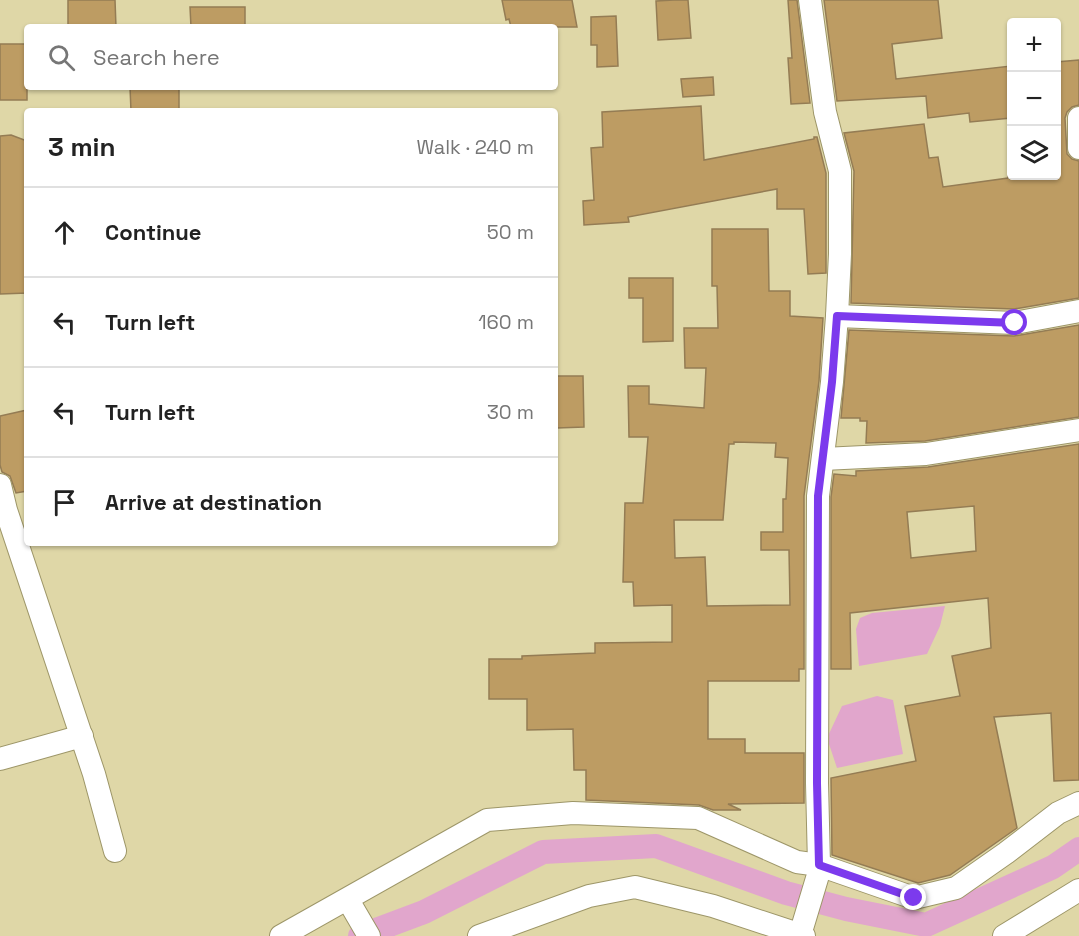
<!DOCTYPE html>
<meta charset="utf-8">
<style>
body{margin:0;font-family:"Space Grotesk",sans-serif;background:#f6f6f6;color:#222}
.controls{position:absolute;right:18px;top:18px;display:grid;overflow:hidden;border-radius:6px;box-shadow:0 2px 4px #0004}
.controls button{width:54px;height:54px;display:grid;place-items:center;padding:0;border:0;border-bottom:2px solid #e0e0e0;background:#fff;color:#222;font:30px sans-serif}
.stop{position:absolute;width:18px;height:18px;margin:-14px;border:4px solid #7c3aed;border-radius:50%;background:#fff}
.stop.end{background:#7c3aed;border-color:#fff;box-shadow:0 2px 6px #0008}
.list{margin:0;padding:0;list-style:none}
h2{display:flex;justify-content:space-between;align-items:center;height:78px;margin:0;padding:0 24px;font-size:26px}
h2 small{font-size:20px;font-weight:400;color:#767676}
.list li{display:grid;grid-template-columns:39px 1fr auto;gap:18px;align-items:center;box-sizing:border-box;height:90px;padding:0 24px;border-top:2px solid #e0e0e0}
.list b{display:block;font-size:22px;white-space:nowrap}
.list em{font-size:20px;font-style:normal;color:#767676}
.icon{flex:none;width:33px;height:33px;fill:none;stroke:currentColor;stroke-width:2;stroke-linecap:round;stroke-linejoin:round}
.map{position:relative;flex:none;width:1079px;height:936px;overflow:hidden}
.search{position:absolute;background:#fff;box-shadow:0 2px 4px #0004;left:24px;top:24px;width:534px;height:66px;display:flex;align-items:center;gap:15px;box-sizing:border-box;padding:0 21px;border-radius:6px;color:#767676;font-size:22px}
.panel{position:absolute;background:#fff;box-shadow:0 2px 4px #0004;left:24px;top:108px;width:534px;height:438px;border-radius:6px}
.map>svg:first-child{display:block}
.water{fill:#e1a6cc}
.lines{fill:none;stroke-linecap:round;stroke-linejoin:round}
.canal{stroke:#e1a6cc;stroke-width:24}
.building{fill:#bd9c63;stroke:#947c54;stroke-width:1.5;fill-rule:evenodd}
.minor-casing{stroke:#9d9668;stroke-width:24}
.minor{stroke:#fff;stroke-width:22}
.route{stroke:#7c3aed;stroke-width:8}
</style>
<div class="map">
<svg width="1079" height="936" viewBox="0 0 1079 936">
<rect width="100%" height="100%" fill="#dfd7a7"/>
<g class="water">
<polygon points="945,606 940,626 927,654 859,666 856,629 860,618 872,613"/>
<polygon points="877,696 893,700 903,754 837,768 827,738 842,706"/>
</g>
<g class="lines">
<polyline class="canal" points="360,936 424,912 543,852 656,846 786,893 846,909 926,925 1053,867 1079,849"/>
</g>
<g class="building">
<polygon points="68,0 115,0 116,27 68,27"/>
<polygon points="502,0 572,0 577,27 511,27 509,19 506,20"/>
<polygon points="674,0 688,0 691,38 658,40 656,1"/>
<polygon points="788,0 797,0 810,103 791,104 788,58 792,58"/>
<polygon points="824,0 938,0 942,38 892,44 896,79 1011,66 1011,118 970,122 969,113 928,118 926,96 837,101"/>
<polygon points="190,7 245,7 245,27 191,27"/>
<polygon points="616,16 618,66 597,67 597,45 591,45 591,17"/>
<rect x="0" y="44" width="27" height="56"/>
<polygon points="1079,60 1079,105 1072,107 1067,112 1065,118 1067,154 1072,159 1079,161 1079,298 1014,309 851,303 854,171 844,133 924,124 929,158 938,157 943,187 1008,178 1008,176 1056,176 1056,62"/>
<polygon points="713,77 714,95 683,97 681,79"/>
<polygon points="130,87 179,88 179,111 131,111"/>
<polygon points="701,106 704,160 814,139 814,137 817,137 826,173 826,273 808,274 804,209 777,209 777,189 628,217 629,222 584,225 583,201 594,200 591,148 603,147 602,112"/>
<polygon points="11,135 27,141 27,293 0,294 0,136"/>
<path d="M712,229H768L769,291H790V316L823,318L819,381L804,496V669H799V681H708V739H745V753H804V803L728,804L741,810H713L699,805L586,800V770H574L573,729L527,730V699H489V659H522V656L595,653V643L672,642V605L634,606L633,582H623L625,503H643L648,437H629L628,386H649V404L704,408L706,368H685L684,328H718L717,286H712ZM734,442L776,443L775,457L788,458L786,499H783V532H761V550H789L790,605L707,606L705,557L675,558L674,520H723L729,444H734Z"/>
<polygon points="629,278 673,278 673,341 643,342 643,298 629,298"/>
<polygon points="1079,325 1079,417 925,441 866,443 867,421 860,421 860,418 841,418 849,330 1014,336"/>
<polygon points="556,376 583,376 584,427 557,428"/>
<polygon points="27,410 27,491 16,493 10,476 2,472 0,465 0,416"/>
<path d="M1079,444V780L1054,781L1051,713L994,717L1017,828L950,875L918,883L832,855L831,778L916,761L905,706L960,696L952,656L991,648L988,598L850,613L851,669H831V497L834,474L856,476V471L928,467ZM974,506L976,551L911,558L907,512Z"/>
</g>
<g class="lines">
<defs>
<g id="minor">
<polyline points="1079,118 1079,148"/>
<polyline points="837,316 1015,323 1079,311"/>
<polyline points="823,459 926,454 1079,430"/>
<polyline points="0,485 6,510 94,774 115,851"/>
<polyline points="0,759 82,736"/>
<polyline points="348,900 369,936"/>
<polyline points="800,935 818,875 819,865 817,783 818,496 832,382 837,316 840,254 840,171 825,112 810,0"/>
<polyline points="281,936 487,820 573,813 698,818 797,862 819,865 914,898 956,888 1006,853 1058,813 1079,803"/>
<polyline points="479,936 589,896 635,887 713,906 804,936"/>
<polyline points="1004,936 1079,890"/>
</g>
</defs>
<use href="#minor" class="minor-casing"/>
<use href="#minor" class="minor"/>
</g>
<g class="lines">
<polyline class="route" points="914,898 819,865 817,783 818,496 832,382 837,316 1015,323"/>
</g>
</svg>
<div class="controls">
<button>+</button>
<button>−</button>
<button><svg class="icon" aria-label="layers" viewBox="0 0 24 24"><path d="M12 4l9 5-9 5-9-5zM3 14l9 5 9-5"/></svg></button>
</div>
<div class="stop" style="left:1015px;top:323px"></div>
<div class="stop end" style="left:914px;top:898px"></div>
<div class="search"><svg class="icon" aria-label="search" viewBox="0 0 24 24"><circle cx="10" cy="10" r="6"/><path d="M15 15l6 6"/></svg>Search here</div>
<section class="panel">
<h2>3 min<small>Walk · 240 m</small></h2>
<ul class="list">
<li><svg class="icon" aria-label="ahead" viewBox="0 0 24 24"><path d="M12 20V5M6 11l6-6 6 6"/></svg><div><b>Continue</b></div><em>50 m</em></li>
<li><svg class="icon" aria-label="left" viewBox="0 0 24 24"><path d="M17 20v-9H6M10 6l-5 5 5 5"/></svg><div><b>Turn left</b></div><em>160 m</em></li>
<li><svg class="icon" aria-label="left" viewBox="0 0 24 24"><path d="M17 20v-9H6M10 6l-5 5 5 5"/></svg><div><b>Turn left</b></div><em>30 m</em></li>
<li><svg class="icon" aria-label="arrive" viewBox="0 0 24 24"><path d="M6 21V4h12l-3 4 3 4H6"/></svg><div><b>Arrive at destination</b></div></li>
</ul>
</section>
</div>
